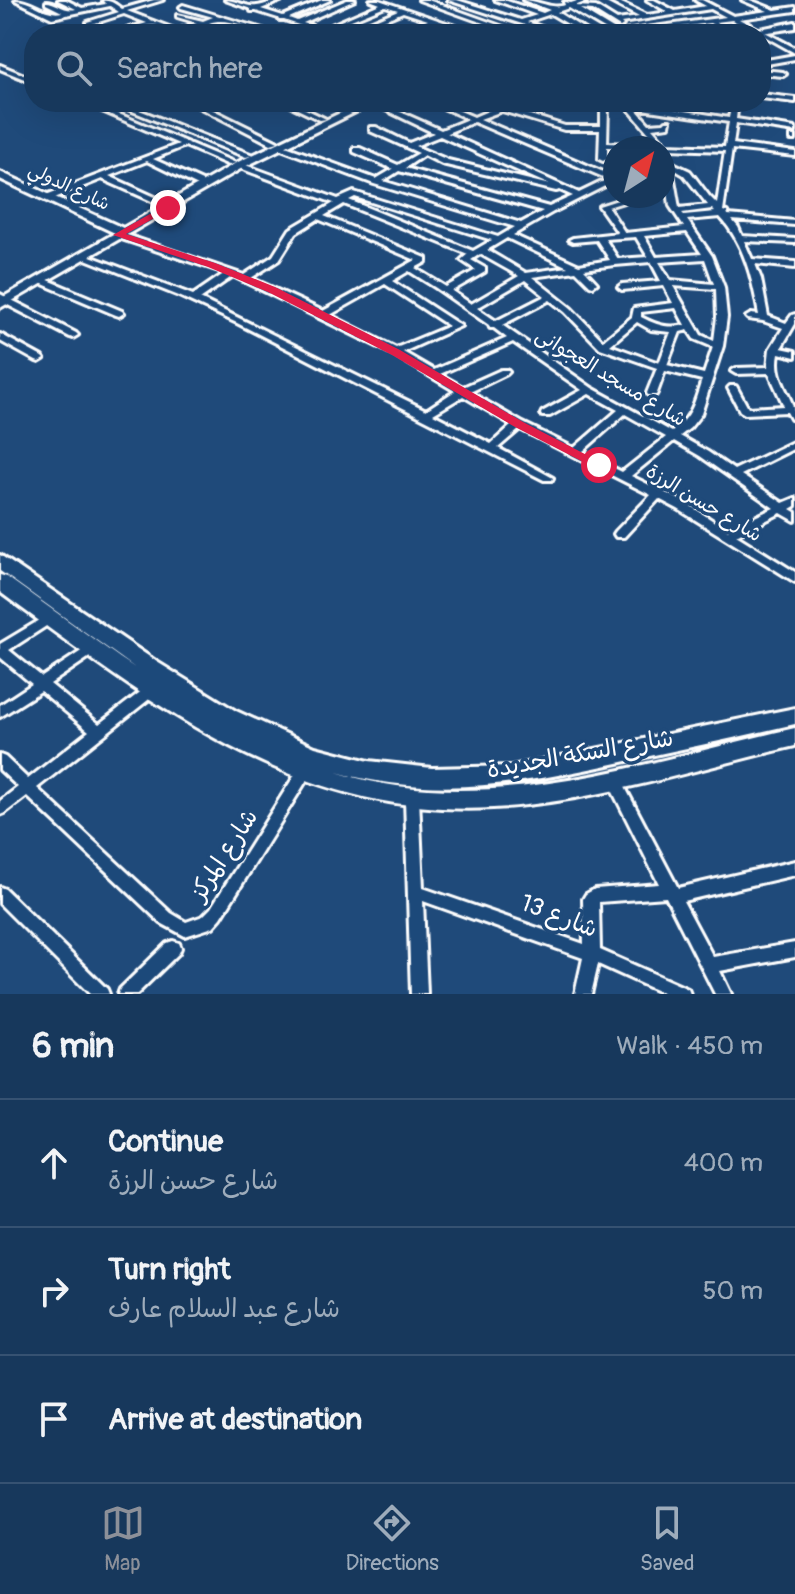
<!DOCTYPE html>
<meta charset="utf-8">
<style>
body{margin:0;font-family:Pangolin,"Playpen Sans Arabic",sans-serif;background:#203f62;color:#f1f3f6}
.compass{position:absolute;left:603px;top:136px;width:72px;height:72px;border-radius:50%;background:#17385c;box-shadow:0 8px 32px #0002;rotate:36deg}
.stop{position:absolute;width:24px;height:24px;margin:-18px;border:6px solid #e11d48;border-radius:50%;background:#fff}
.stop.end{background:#e11d48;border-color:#fff;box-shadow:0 2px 8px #0008}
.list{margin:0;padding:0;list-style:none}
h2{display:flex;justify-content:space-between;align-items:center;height:104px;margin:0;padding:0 32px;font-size:34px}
h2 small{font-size:26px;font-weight:400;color:#9eacbb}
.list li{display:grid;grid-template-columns:52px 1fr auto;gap:24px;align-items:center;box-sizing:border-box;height:128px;padding:0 32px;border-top:2px solid #365272}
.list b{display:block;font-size:30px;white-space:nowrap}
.list p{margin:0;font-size:26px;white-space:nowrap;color:#9eacbb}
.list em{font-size:26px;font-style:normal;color:#9eacbb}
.icon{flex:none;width:44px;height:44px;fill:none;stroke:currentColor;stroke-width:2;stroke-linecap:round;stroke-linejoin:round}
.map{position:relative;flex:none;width:795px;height:994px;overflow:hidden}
.search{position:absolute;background:#17385c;box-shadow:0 8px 32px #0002;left:24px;right:24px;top:24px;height:88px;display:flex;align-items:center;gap:20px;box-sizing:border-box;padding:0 28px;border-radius:32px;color:#9eacbb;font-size:30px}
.sheet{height:488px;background:#17385c}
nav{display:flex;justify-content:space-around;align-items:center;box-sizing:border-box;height:112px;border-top:2px solid #365272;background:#17385c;font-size:22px;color:#9eacbb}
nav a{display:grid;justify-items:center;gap:4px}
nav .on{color:#8c9099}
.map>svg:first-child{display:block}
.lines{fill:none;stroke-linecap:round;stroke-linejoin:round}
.street-casing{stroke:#fff;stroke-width:6}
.secondary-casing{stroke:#fff;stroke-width:6}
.primary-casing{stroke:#fff;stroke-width:6}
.street{fill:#1f4a7a;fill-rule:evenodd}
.secondary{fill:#1f4a7a;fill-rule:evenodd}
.primary{fill:#1f4a7a;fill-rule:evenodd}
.route{fill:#e11d48}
.labels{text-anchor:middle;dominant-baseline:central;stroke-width:7;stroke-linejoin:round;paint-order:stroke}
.far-street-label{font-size:18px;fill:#fff;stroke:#1f4a7a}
.street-label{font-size:20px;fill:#fff;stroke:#1f4a7a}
.near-street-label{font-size:24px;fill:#fff;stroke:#1f4a7a}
</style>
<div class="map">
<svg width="795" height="994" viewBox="0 0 795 994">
<rect width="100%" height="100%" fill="#1f4a7a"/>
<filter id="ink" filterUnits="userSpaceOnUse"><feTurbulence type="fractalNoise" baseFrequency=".0125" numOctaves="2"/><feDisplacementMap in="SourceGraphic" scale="16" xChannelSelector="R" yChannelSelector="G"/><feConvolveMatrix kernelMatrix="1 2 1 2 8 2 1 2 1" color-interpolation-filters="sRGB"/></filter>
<g filter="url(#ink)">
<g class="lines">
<defs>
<g id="street">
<path d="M15,0C32,0 45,16 62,12L46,4V2C57,2 64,12 76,9L58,0H66L82,8L106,4L103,1C111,0 116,5 122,9L154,0H163L127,11L177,30L197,23L177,17V15L203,21L213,17L181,8L180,7L183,5L279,34C256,34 231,15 209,23L219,26V28L203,25L183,32L185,34C173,34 165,27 154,25C143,24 123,34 109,34L147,23L124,14L89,25L87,24V22L119,12L110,6L52,18Z"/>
<path d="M225,0C236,0 247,8 257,6C266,5 273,0 283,0L261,9L283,16L322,0H330L289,18L297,21L347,0H355L303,23L322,29L380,4L370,0H379L479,34H470L433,22L421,27L444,34C435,34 423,28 415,29C408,30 402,34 394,34L428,20L403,12L350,34H342L398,10L385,6L327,30L335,34L319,32L284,20H279L278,18L256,11H251V9Z"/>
<polygon points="419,0 428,0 523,34 514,34"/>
<path d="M448,0H457L521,20L537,15L495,0H504L543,13L550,10L523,0C538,0 551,10 565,5L564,2L571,3L580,0H589L575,6L596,7L617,20L639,17L607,0H615L647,15L668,12L647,0H654L675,11L706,6L695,0H702L733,16L768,11L742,0H750L775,10L795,7V11L739,19L760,30L761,31L758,33L732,20L716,22L736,34H729L710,23L630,34H613L569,8L557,12L592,34H585L551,14L527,22L562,34H553ZM580,9L593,10L620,27L623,25L621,23L711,9L726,17L618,32Z"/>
<polygon points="761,32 765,32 795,48 795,53 761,34"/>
<polygon points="795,55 795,59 761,65 761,61"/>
<polygon points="0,65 34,79 34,83 0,69"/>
<polygon points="761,70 783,72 786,74 783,76 761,74"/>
<polygon points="761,94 795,98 795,102 761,98"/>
<polygon points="81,102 90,102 236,163 229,165 185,146 153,159 202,181 202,185 196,185 147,161 109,176 166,202 166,206 163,206 102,179 52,199 46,199 46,195 179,144"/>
<polygon points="110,102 119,102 253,155 246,157"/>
<polygon points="189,102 197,102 278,142 271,144"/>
<polygon points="283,102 291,102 326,119 320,120"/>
<path d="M369,102H378L441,130L468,119L430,102H439L474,117L495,108L479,102C486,102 497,106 503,105C509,105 513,102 520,102L508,108L565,126H601V106L568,104L565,102H630L729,118L732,102H738L736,119L795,128V132L736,123L733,144L795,152V156L732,149L723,211L727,212L728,215L795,221V225L732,220L738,227L742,236L795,239V243L744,241L752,259L795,262V268L755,264L761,279L768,316L786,323L792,315L795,314V324L781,348L795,351V357L779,353C773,381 795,395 795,420L791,419L787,412L745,414L740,411L728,388L730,386H736L748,408L784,406L769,373L736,374L731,371L736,368L768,367L770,349L783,328L763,321L748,319L746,317L751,314L759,315C753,281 744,242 720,217L687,220L712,256L724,287L727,317L723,346L701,414L690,428L680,436L708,452L734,470L795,441V448L741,475L783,503L795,498V506L790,509L795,512V521L781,513L736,535L795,572V582L678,509L659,499L624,537H616L614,534L616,531L651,495L520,429L498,448L553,478L552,480H544L237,323L179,296L78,256L79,254H85L193,295L225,273L115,237V233H121L244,275L273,256L290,229L334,203L237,167V163H240L338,199L354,192L498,237L515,227L374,184L273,146L280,144L376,179L393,169L354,152V148H360L398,165L419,153L370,131V127H376L409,143L434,133ZM608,106L627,107L659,145L607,143ZM635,108L729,122L725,147L667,145L652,128L669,126L670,121H666L664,123L649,124ZM502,111L564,130H600L599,159L603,161L607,159V147L663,148L670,206L684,227L625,233L608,207L643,196H630L599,206L618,233L573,238L569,240L573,242L597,240L610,260L579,265L513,235L553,212L615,181V177L480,119ZM474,122L608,179L579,193L447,133ZM440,136L550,185L448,160L415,146ZM669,149L725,151L717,204L709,196L690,171L671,162ZM424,155L442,164L556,191L560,190L573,196L549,207L405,168ZM672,168L684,175L708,205L679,208ZM399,171L543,211L521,223L383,181ZM355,197L492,240L473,251L349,200ZM344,204L468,254L461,260L476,270L446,287L415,268L426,262V258L324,216ZM712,209L715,212L684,215L682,213ZM318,219L416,260L323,311L251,278L279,260L296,233ZM687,232L702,254L656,257L644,236ZM636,237L648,257L618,259L605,239ZM507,238L568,267L526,273L487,250ZM480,254L519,276L471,304L452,291L485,272V268L471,260ZM705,259L714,284L670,280L659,262ZM651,262L661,281L622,284L618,287L622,290L664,286L673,303L634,308L632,317L603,341L571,308L532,277L576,271L590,285L593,286L597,283L584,269L615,265ZM409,271L436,288L489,325L490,328H494L507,338L434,370L403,352L461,326L392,281ZM233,276L393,354L455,391L426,410L200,299ZM525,280L545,296L496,321L477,308ZM385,284L449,326L396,348L330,315ZM673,286L716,289L717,317L714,341L701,335ZM550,300L565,312L600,348L657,368L647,393L648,395H656L657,393L665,371L702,380C694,404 693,415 672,432L592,388L502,325ZM676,308L685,325C668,329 656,325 641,317V312ZM637,322L651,330L671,332L659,363L610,345ZM688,330L694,339L713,347L704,374L667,365L680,332ZM513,342L582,390L542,412L541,414L542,416H550L589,394L618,410L574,448L523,423L470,392L507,374L509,372L507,370H501L463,387L440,374ZM463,396L512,425L491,444L433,414ZM625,414L666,437L622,472L582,452ZM674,441L700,456L774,508L727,530L686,503L631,476Z"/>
<rect x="791" y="136" width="4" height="4"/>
<polygon points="41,277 122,311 124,313 119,316 116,315 38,282 38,278"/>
<polygon points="0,294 76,333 78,335 73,338 70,337 0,301"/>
<polygon points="0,334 42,357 44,359 39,362 36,361 0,341"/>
<polygon points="50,614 54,615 56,618 54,621 9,650 42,677 89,646 97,646 99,649 97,652 50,684 99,724 152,683 157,681 162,683 163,686 162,689 37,788 171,913 186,922 203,916 211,908 298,770 303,768 308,770 310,774 308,778 221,918 213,927 185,936 161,923 27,796 5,813 0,815 0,801 18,787 0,770 0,755 5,757 28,779 89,731 41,691 0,717 0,705 32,684 0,657 0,644"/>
<polygon points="613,772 618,774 678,888 795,861 795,875 683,901 713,957 795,943 795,957 720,971 731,994 715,994 666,897 599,902 600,950 688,989 690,994 664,994 598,964 591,994 575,994 583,958 423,901 427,994 411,994 405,798 407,794 412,792 417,794 419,798 423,888 584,944 583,899 586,894 595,889 659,884 606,778 608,774"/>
<polygon points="0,887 5,889 107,989 109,994 90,994 0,904"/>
<polygon points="173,941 179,943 181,948 179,953 137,994 118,994 120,989 167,943"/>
</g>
<g id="secondary">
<polygon points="795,22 795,28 755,34 734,34"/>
<polygon points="363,102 376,102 244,167 0,308 0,299 115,233 0,179 0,172 123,228 236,163"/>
</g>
<path id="primary" d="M0,555L157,662L236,711L315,747L369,761L432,768L512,766L795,708V724C739,737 683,749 627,761C526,783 438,800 336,772C485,820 649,761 795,728V746C696,769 595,802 493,808C295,819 150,702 0,592V575L7,577L120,658L135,668L0,571Z"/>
</defs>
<use href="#street" class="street-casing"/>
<use href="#secondary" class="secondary-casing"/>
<use href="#primary" class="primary-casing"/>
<use href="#street" class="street"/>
<use href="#secondary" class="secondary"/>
<use href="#primary" class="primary"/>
</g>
</g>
<polygon class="route" points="164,206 172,208 126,234 215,263 275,287 400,350 523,422 606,465 595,468 515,427 392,355 268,292 208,267 113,235"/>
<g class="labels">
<g class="far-street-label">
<text transform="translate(69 187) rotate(25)">شارع الدولي</text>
</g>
<g class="street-label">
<text transform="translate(611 377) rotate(31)">شارع مسجد العجوانى</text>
<text transform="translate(704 503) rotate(31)">شارع حسن الرزة</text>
</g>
<g class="near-street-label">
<text transform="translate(580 754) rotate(-10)">شارع السكة الجديدة</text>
<text transform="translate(224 855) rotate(-57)">شارع المركز</text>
<text transform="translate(559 916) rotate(21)">شارع 13</text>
</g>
</g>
</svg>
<svg class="compass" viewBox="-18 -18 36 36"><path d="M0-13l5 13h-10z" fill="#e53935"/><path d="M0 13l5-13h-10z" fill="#9eacbb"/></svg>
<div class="stop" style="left:599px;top:465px"></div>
<div class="stop end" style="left:168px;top:208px"></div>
<div class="search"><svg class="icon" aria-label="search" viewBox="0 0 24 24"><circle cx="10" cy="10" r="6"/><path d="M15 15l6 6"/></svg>Search here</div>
</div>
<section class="sheet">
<h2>6 min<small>Walk · 450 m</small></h2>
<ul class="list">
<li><svg class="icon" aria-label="ahead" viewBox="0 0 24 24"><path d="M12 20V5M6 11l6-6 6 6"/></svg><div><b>Continue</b><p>شارع حسن الرزة</p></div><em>400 m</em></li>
<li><svg class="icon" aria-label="right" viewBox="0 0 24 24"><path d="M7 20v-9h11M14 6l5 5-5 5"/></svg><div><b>Turn right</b><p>شارع عبد السلام عارف</p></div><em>50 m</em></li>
<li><svg class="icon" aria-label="arrive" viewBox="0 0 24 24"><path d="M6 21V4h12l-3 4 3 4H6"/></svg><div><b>Arrive at destination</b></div></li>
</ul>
</section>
<nav>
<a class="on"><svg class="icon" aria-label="map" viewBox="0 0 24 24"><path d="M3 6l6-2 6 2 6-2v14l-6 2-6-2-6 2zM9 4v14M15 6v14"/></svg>Map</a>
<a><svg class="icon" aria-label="directions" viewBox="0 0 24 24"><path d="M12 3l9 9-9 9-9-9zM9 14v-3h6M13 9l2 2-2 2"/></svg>Directions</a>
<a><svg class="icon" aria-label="saved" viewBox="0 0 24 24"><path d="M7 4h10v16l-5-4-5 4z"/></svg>Saved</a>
</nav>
